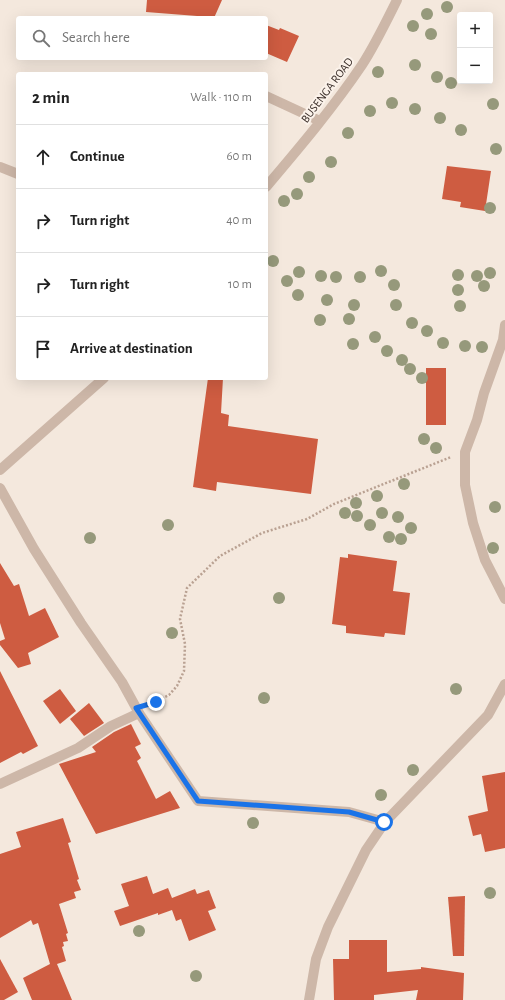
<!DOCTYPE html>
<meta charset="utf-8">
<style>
body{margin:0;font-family:"Alegreya Sans",sans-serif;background:#f6f6f6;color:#222}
.controls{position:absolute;right:12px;top:12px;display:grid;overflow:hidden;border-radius:4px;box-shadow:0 4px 16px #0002}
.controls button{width:36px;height:36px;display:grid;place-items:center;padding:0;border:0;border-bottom:1px solid #e0e0e0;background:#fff;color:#222;font:20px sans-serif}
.stop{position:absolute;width:12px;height:12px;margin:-9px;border:3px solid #1a73e8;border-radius:50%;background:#fff}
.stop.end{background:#1a73e8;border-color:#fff;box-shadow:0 1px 4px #0008}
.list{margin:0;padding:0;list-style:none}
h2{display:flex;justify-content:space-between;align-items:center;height:52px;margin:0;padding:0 16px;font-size:17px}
h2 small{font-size:13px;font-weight:400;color:#767676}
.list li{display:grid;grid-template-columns:26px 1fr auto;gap:12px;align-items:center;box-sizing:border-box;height:64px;padding:0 16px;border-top:1px solid #e0e0e0}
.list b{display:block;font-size:15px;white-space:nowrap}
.list em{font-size:13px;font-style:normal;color:#767676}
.icon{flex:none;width:22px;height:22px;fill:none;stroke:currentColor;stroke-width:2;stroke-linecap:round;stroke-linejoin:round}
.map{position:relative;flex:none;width:505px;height:1000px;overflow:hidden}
.search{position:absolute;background:#fff;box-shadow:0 4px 16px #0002;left:16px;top:16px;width:252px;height:44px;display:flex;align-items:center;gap:10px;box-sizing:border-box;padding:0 14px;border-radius:4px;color:#767676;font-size:15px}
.panel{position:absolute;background:#fff;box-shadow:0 4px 16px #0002;left:16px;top:72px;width:252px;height:308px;border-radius:4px}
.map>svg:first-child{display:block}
.building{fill:#ce5c41}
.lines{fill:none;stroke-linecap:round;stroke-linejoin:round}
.path{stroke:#b9a192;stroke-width:2.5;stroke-dasharray:2 2;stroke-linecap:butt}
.minor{stroke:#cdb7a8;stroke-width:10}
.tertiary{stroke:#cdb7a8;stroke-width:10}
.tree{fill:#96997b}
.route{stroke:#1a73e8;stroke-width:5}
.labels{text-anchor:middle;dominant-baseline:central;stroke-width:4;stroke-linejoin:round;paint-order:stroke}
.street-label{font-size:12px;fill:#392d28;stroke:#fbf2ea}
</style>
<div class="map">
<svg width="505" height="1000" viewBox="0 0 505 1000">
<rect width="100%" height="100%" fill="#f4e8dd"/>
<g class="building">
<polygon points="147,0 222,0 214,18 196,18 197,16 146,12"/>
<polygon points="266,25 279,30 280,28 299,36 287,62 266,53"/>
<polygon points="447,166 491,171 485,211 460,207 461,202 442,199"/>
<rect x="426" y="368" width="20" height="57"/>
<polygon points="208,378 223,378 221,413 229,415 228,426 318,439 311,494 217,482 216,491 193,487"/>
<polygon points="348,554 397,561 393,591 410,593 405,635 385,633 384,637 346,633 346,626 332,624 340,557 348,558"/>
<polygon points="0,563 14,586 19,584 29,616 45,608 59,637 28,653 31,664 18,668 0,645 0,641 5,639 0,623"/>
<polygon points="0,671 38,746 23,754 21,752 0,763"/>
<polygon points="60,689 76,711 60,724 43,701"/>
<polygon points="89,703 104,723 84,736 70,719"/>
<polygon points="131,724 141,744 135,747 141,758 137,761 156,799 170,791 180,808 96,834 59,764 96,752 92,747 114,732"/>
<polygon points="505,772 505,848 485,852 481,834 473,836 468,816 488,811 482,776"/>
<polygon points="63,818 71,842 68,843 79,879 77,880 81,890 74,892 76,898 59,904 68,933 66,934 68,941 63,942 64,946 62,947 66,961 57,964 72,1000 32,1000 23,978 50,964 38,923 33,925 31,920 0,938 0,854 21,847 16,832"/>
<polygon points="147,876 153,894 168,888 172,898 195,889 197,894 209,890 216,908 208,911 216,930 189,941 181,919 176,921 172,910 158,915 158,913 120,926 114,911 129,906 121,884"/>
<polygon points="465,896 464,956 453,956 448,897"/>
<polygon points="349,940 387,940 387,972 421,969 421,967 464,973 463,1000 416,1000 418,990 374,995 374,1000 334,1000 333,959 349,959"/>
<polygon points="0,959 18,992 4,1000 0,1000"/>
</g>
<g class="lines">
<polyline class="path" points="151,704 169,695 177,686 184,671 185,644 180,619 187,588 220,556 262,533 307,519 334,504 451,457"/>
<g class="minor">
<polyline points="266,96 320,121"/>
<polyline points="0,167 18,174"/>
<polyline points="505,325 503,340 484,393 477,420 465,452 465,485 473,523 485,560 505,599"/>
<polyline points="0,488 34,549 81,623 122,682 139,713 198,801 349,812 385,822"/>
<polyline points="0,784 78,748 111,726 139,713"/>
<polyline points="309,1000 316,959 328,927 366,850 385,822 488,715 505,684"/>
</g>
<g class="tertiary">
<path d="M266,187C299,148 333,108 362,65C375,45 386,22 397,0"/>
<polyline points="0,470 104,378"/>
</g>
</g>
<g class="tree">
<circle cx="447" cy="7" r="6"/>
<circle cx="427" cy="14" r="6"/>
<circle cx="413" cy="26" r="6"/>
<circle cx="431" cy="34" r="6"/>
<circle cx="415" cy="65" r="6"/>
<circle cx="378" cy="72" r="6"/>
<circle cx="437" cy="77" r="6"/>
<circle cx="451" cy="83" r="6"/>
<circle cx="392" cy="103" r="6"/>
<circle cx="493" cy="104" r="6"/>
<circle cx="415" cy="109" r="6"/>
<circle cx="370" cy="111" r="6"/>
<circle cx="440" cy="118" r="6"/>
<circle cx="461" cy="130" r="6"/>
<circle cx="348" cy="133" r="6"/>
<circle cx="496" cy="149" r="6"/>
<circle cx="331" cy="162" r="6"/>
<circle cx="309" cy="177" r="6"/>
<circle cx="297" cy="194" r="6"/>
<circle cx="284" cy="201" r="6"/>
<circle cx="490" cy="208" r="6"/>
<circle cx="273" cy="261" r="6"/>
<circle cx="381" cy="271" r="6"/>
<circle cx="299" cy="272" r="6"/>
<circle cx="490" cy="273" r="6"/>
<circle cx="458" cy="275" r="6"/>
<circle cx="321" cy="276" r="6"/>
<circle cx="477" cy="276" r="6"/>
<circle cx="336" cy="277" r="6"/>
<circle cx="360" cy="277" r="6"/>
<circle cx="287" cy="281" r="6"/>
<circle cx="394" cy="285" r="6"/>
<circle cx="484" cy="286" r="6"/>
<circle cx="458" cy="290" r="6"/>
<circle cx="298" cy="295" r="6"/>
<circle cx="327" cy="300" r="6"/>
<circle cx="354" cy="305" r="6"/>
<circle cx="396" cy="305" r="6"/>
<circle cx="460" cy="306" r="6"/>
<circle cx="349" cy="319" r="6"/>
<circle cx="320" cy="320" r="6"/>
<circle cx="412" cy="323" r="6"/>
<circle cx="427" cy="331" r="6"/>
<circle cx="375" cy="337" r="6"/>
<circle cx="443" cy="343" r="6"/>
<circle cx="353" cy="344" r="6"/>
<circle cx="465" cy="346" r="6"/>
<circle cx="482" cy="347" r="6"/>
<circle cx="387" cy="351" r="6"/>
<circle cx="402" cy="360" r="6"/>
<circle cx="410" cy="369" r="6"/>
<circle cx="422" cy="378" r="6"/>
<circle cx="424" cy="439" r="6"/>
<circle cx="436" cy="448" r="6"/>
<circle cx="404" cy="484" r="6"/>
<circle cx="377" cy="496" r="6"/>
<circle cx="356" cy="503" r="6"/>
<circle cx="495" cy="507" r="6"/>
<circle cx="345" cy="513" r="6"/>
<circle cx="382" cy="513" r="6"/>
<circle cx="357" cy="516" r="6"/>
<circle cx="398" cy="517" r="6"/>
<circle cx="168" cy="525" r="6"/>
<circle cx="370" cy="525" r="6"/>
<circle cx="411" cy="528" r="6"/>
<circle cx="389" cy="537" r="6"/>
<circle cx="90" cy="538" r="6"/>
<circle cx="401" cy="539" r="6"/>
<circle cx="493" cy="548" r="6"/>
<circle cx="279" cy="598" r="6"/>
<circle cx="172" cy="633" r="6"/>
<circle cx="456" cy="689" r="6"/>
<circle cx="264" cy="698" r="6"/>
<circle cx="413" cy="770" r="6"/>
<circle cx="381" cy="795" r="6"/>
<circle cx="253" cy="823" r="6"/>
<circle cx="490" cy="893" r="6"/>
<circle cx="139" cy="931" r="6"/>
<circle cx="196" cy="976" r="6"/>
</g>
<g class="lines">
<polyline class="route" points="156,702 136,708 198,801 349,812 384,822"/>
</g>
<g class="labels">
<g class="street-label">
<text transform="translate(327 90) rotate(-53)">BUSENGA ROAD</text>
</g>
</g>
</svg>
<div class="controls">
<button>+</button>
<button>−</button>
</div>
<div class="stop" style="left:384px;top:822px"></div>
<div class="stop end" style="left:156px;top:702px"></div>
<div class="search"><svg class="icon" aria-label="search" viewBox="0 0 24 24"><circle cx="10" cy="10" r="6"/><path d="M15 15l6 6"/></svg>Search here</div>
<section class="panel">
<h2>2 min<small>Walk · 110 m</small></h2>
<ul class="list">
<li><svg class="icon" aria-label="ahead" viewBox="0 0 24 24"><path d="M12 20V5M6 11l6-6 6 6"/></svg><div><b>Continue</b></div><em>60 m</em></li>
<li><svg class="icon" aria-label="right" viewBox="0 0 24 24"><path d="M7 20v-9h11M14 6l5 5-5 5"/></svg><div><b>Turn right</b></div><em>40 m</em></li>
<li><svg class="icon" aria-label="right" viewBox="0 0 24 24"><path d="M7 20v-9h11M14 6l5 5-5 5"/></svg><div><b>Turn right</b></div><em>10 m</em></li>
<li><svg class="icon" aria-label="arrive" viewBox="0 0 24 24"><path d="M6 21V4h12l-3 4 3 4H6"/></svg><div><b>Arrive at destination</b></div></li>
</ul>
</section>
</div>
